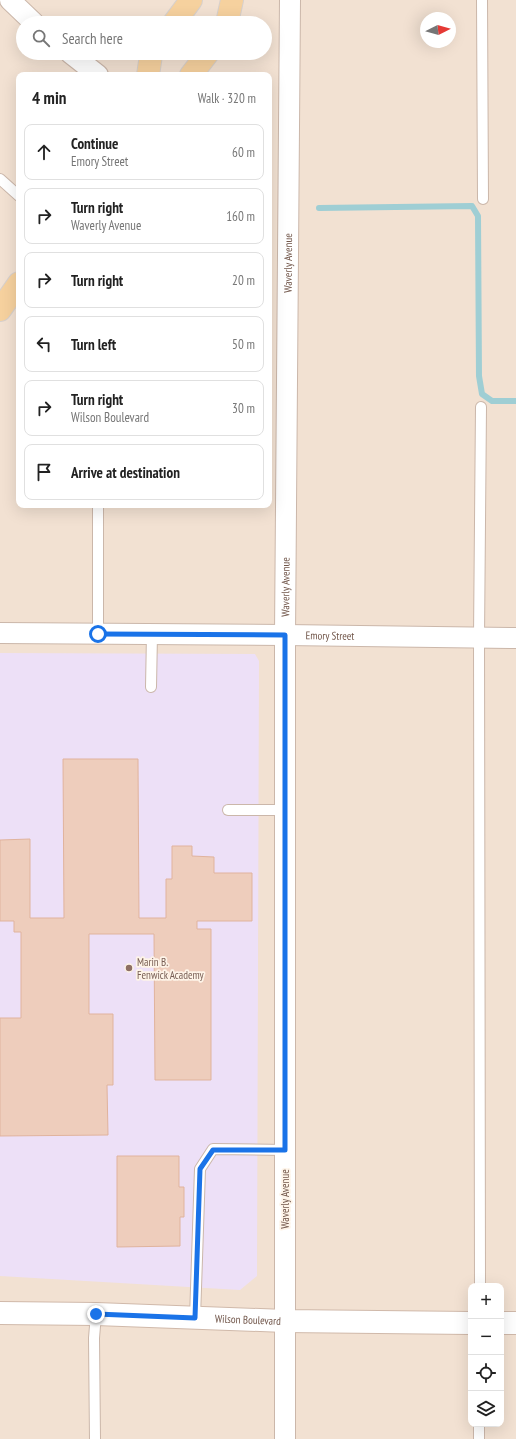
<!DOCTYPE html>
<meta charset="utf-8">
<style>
body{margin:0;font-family:"PT Sans Narrow",sans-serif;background:#f6f6f6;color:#222}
.controls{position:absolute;right:12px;bottom:12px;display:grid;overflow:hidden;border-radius:8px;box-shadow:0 4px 16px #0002}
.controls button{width:36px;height:36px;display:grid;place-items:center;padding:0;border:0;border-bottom:1px solid #e0e0e0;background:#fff;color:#222;font:20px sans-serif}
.compass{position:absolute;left:420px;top:12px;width:36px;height:36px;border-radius:50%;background:#fff;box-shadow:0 4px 16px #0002;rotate:84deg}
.stop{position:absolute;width:12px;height:12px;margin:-9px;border:3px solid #1a73e8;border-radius:50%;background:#fff}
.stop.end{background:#1a73e8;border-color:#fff;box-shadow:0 1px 4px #0008}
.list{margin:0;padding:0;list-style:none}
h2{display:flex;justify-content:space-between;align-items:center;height:52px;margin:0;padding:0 16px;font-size:17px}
h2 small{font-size:13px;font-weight:400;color:#767676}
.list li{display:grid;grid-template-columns:26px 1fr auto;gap:12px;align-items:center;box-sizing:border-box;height:56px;margin:0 8px 8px;padding:0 8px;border:1px solid #e0e0e0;border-radius:8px}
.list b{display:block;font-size:15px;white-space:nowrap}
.list p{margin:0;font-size:13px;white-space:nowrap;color:#767676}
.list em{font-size:13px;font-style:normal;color:#767676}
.icon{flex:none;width:22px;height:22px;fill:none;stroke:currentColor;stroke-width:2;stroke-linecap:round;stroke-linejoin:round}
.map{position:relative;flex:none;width:516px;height:1439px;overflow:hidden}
.search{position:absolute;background:#fff;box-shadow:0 4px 16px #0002;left:16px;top:16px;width:256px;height:44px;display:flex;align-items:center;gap:10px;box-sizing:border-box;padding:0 14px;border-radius:22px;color:#767676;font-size:15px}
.panel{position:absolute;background:#fff;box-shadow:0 4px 16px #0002;left:16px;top:72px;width:256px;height:436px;border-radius:8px}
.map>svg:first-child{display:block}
.residential{fill:#f2e1d2;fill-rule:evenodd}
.education{fill:#ede0f7}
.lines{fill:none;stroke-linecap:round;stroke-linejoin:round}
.stream{stroke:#9fced4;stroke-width:6}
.building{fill:#eecdbc;stroke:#e0b39d}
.lane-casing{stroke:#cbb7aa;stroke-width:12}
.street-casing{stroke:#cbb7aa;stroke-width:22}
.secondary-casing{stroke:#d0b9aa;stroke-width:24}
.primary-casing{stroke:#d7d0cc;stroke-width:24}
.lane{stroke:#fff;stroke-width:10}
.street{stroke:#fff;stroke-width:20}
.secondary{stroke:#fff;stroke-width:22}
.primary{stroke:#f6d19e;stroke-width:22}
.route{stroke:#1a73e8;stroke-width:5}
.education-dot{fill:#8d6e63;stroke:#fef4e8;stroke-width:1.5}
.labels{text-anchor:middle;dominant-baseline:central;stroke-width:3.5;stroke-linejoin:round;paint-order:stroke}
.street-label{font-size:11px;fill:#71564a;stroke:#fef4e8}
.education-label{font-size:11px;fill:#785e54;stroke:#fef4e8;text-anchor:start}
</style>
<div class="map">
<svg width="516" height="1439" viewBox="0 0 516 1439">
<rect width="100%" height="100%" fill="#fbf0e3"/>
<path class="residential" d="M0,0H516V1439H0ZM426,18H450V42H426ZM23,23H265V53H23ZM19,75H269V505H19ZM471,1286H501V1424H471Z"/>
<polygon class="education" points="0,653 255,654 259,661 257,1276 240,1290 0,1276"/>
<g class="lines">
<polyline class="stream" points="319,208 472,206 478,216 479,376 482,394 492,401 516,401"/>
</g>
<g class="building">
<polygon points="63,759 138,759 139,918 166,918 166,879 172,879 172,846 192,846 192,856 214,857 214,873 252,873 252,921 197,921 197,929 211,929 211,1080 155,1080 154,934 89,934 89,1014 113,1014 113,1085 107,1085 108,1135 0,1136 0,1018 21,1018 21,932 14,932 14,921 0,921 0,840 30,839 30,918 64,918"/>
<polygon points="117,1156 179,1156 179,1187 184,1187 184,1217 180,1217 180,1246 117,1247"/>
</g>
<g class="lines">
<defs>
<g id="lane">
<polyline points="482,0 483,199"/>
<polyline points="0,179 19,196"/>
<polyline points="98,634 98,505"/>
<polyline points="151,687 152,634"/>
<polyline points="228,810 285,810"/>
<polyline points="480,1286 479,637 481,407"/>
<polyline points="195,1318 200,1169 213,1149 285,1150"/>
<polyline points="95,1439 94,1338 96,1314"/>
<polyline points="479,1439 479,1424"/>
</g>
<g id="street">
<polyline points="10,0 34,23"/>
<polyline points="70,53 98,75"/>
<path id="s1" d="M0,633L285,635L516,638"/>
<path id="s2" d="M285,1439V635L290,0"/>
</g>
<g id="secondary">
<path id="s3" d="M0,1313L96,1314L285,1321L471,1323"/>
<polyline points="501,1323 516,1323"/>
</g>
<g id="primary">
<polyline points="174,23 191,0"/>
<polyline points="227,23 232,0"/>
<polyline points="148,75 151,55 152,53"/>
<polyline points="191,75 208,53"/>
<polyline points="0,310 19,283"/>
</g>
</defs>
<use href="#lane" class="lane-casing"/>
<use href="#street" class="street-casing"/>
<use href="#secondary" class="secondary-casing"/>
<use href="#primary" class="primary-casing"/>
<use href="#lane" class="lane"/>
<use href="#street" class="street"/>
<use href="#secondary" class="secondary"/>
<use href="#primary" class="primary"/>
</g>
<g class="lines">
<polyline class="route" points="96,1314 195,1318 200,1169 213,1150 285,1150 285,635 98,634"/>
</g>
<circle class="education-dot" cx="129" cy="968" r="4"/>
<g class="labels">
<g class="street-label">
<text stroke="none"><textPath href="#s2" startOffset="1176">Waverly Avenue</textPath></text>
<text stroke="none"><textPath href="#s2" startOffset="852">Waverly Avenue</textPath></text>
<text stroke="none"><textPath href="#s1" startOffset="330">Emory Street</textPath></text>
<text transform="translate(285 1199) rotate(-90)">Waverly Avenue</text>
<text stroke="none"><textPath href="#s3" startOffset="248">Wilson Boulevard</textPath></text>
</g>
<g class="education-label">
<text x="137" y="962">Marin B.<tspan x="137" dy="13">Fenwick Academy</tspan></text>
</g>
</g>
</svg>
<div class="controls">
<button>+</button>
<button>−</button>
<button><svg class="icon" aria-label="locate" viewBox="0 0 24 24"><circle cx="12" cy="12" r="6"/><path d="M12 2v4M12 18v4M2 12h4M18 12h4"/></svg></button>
<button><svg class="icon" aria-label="layers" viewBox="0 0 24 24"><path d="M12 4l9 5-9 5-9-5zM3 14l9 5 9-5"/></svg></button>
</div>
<svg class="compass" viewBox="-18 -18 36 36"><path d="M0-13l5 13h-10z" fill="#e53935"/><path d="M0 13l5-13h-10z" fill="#767676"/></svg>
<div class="stop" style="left:98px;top:634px"></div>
<div class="stop end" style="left:96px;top:1314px"></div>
<div class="search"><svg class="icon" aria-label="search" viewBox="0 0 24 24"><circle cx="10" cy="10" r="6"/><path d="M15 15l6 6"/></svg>Search here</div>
<section class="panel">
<h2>4 min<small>Walk · 320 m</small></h2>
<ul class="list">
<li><svg class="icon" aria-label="ahead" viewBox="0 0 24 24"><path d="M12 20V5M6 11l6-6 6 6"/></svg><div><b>Continue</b><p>Emory Street</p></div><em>60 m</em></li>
<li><svg class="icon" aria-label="right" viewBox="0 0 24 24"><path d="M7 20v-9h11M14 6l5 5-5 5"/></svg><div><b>Turn right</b><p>Waverly Avenue</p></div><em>160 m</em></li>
<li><svg class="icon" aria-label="right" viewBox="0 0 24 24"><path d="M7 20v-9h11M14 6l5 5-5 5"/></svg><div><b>Turn right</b></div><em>20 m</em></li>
<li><svg class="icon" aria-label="left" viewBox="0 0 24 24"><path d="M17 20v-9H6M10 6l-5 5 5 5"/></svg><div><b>Turn left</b></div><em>50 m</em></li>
<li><svg class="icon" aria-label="right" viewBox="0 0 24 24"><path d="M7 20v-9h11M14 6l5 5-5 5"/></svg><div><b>Turn right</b><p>Wilson Boulevard</p></div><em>30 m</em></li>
<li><svg class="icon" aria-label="arrive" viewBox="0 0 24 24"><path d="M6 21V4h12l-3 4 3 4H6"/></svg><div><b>Arrive at destination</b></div></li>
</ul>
</section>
</div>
